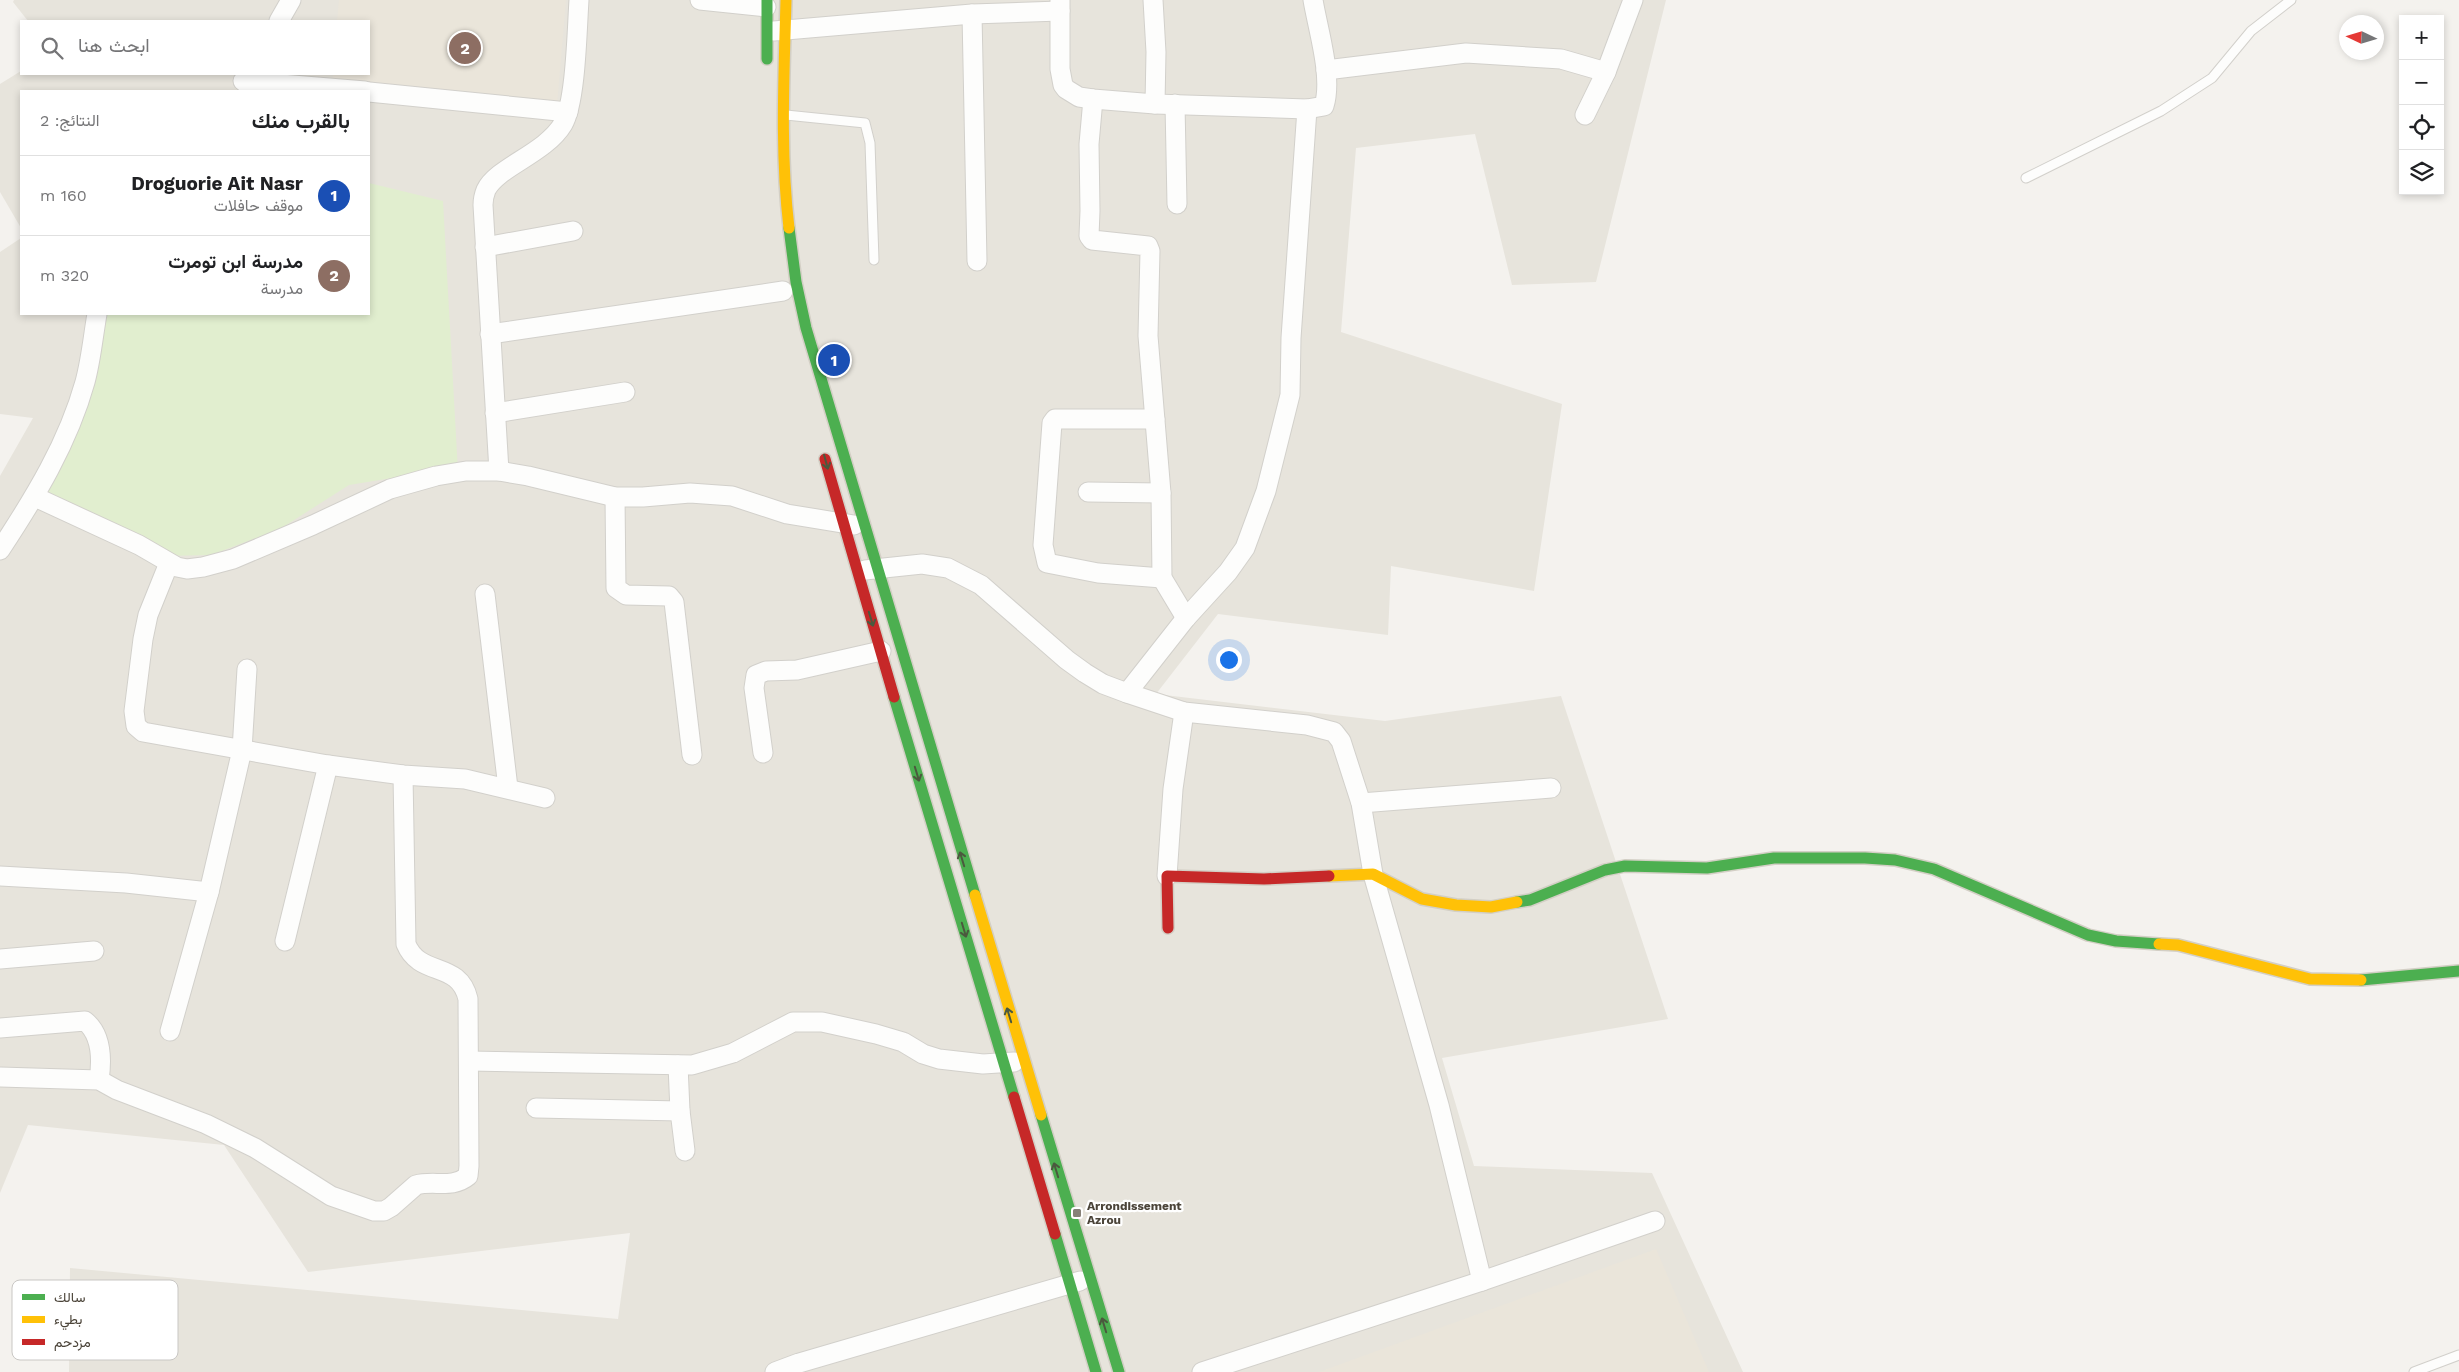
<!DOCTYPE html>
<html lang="ar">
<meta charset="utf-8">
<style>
body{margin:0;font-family:"Work Sans",Vazirmatn,sans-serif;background:#f6f6f6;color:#202124;direction:rtl}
.controls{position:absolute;right:15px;top:15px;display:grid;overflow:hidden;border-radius:0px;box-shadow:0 2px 8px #0003}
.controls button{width:45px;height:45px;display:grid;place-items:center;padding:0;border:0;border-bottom:1px solid #e0e0e0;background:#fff;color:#202124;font:25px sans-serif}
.compass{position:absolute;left:2339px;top:15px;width:45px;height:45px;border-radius:50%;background:#fff;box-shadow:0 2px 8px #0003;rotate:274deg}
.you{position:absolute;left:1228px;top:659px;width:18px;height:18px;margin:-12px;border:4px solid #fff;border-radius:50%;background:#1a73e8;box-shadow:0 0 0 8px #1a73e833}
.badge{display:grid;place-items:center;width:32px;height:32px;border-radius:50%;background:#1a73e8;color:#fff;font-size:16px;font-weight:700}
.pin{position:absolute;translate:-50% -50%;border:2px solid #fff;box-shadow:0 1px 5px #0006}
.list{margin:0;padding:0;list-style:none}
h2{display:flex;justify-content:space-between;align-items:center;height:65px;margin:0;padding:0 20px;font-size:21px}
h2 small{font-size:16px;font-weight:400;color:#757577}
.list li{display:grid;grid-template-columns:32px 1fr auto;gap:15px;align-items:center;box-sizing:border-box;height:80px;padding:0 20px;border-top:1px solid #e0e0e0}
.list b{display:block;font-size:19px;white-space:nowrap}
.list p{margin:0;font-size:16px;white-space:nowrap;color:#757577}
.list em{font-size:16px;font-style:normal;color:#757577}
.icon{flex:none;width:28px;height:28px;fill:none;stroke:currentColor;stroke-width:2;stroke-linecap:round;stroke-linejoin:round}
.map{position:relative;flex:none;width:2459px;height:1372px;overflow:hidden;direction:ltr}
.search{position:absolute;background:#fff;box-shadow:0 2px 8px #0003;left:20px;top:20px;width:350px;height:55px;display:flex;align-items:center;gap:12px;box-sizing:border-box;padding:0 18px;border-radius:0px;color:#757577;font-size:19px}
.panel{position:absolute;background:#fff;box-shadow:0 2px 8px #0003;left:20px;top:90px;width:350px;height:225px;border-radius:0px;direction:rtl}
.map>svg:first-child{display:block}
.residential{fill:#e7e4dc}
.education{fill:#eae5da}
.green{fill:#e1eecf}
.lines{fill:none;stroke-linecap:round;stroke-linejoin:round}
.lane-casing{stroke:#d2d0cb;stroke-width:11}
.street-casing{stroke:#d2d0cb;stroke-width:21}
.fast-casing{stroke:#d3cfc5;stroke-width:14}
.slow-casing{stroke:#d3cfc5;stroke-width:14}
.jam-casing{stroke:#d3cfc5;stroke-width:14}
.lane{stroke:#fdfdfc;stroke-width:9}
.street{stroke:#fdfdfc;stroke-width:19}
.fast{stroke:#4caf50;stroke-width:11}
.slow{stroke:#ffc107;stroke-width:11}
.jam{stroke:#c62828;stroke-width:11}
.oneway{stroke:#4b593e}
.poi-dot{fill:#868178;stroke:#fff;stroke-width:2}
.labels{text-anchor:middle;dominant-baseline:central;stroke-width:4.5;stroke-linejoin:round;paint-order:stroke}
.poi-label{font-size:12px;font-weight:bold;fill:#4b4439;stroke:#fff;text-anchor:start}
.key{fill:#fff;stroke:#c9c7c4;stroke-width:1}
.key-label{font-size:14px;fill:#4b4439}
</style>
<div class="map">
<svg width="2459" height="1372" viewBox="0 0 2459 1372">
<rect width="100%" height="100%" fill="#f4f2ee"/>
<polygon class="residential" points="14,0 1666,0 1596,282 1512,285 1475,134 1356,148 1341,332 1562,404 1534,591 1391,566 1388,635 1218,614 1156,694 1385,721 1561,696 1668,1019 1442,1058 1474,1166 1652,1173 1743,1372 69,1372 70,1268 618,1319 630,1233 308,1272 224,1145 28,1125 0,1193 0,476 33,418 0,414 0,252 21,238 21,314 369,314 369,91 21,91 21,228 0,192 0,84 21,71 21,74 369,74 369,21 28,21 13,2"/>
<g class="education">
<polygon points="339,0 566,0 557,105 332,87 333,74 369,74 369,21 337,21"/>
<polygon points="1656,1249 1709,1372 1319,1372"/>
</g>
<polygon class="green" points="369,183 443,201 458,472 392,478 349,485 280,529 211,555 161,556 45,497 98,314 369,314"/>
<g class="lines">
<defs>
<g id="lane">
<polyline points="786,115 865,123 870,143 874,260"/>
<polyline points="2026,178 2161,111 2212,78 2251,31 2291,0"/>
<polyline points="2414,1372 2459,1355"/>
</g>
<g id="street">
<polyline points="700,0 766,7"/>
<path d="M1060,0V69L1063,85L1066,89L1079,97L1093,99L1155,104L1307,109L1324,106C1333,77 1318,30 1313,0"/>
<polyline points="1153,0 1156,52 1155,104"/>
<polyline points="972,14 977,261"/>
<polyline points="279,21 291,0"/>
<polyline points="774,31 972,14 1060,11"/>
<polyline points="1326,70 1466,53 1561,59 1606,72"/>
<polyline points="243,81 365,91"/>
<polyline points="369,92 568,112"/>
<polyline points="1093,99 1089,144 1090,211 1089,236 1092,240 1148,246 1150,251 1148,336 1161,493 1162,578 1186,618"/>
<polyline points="1175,104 1177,204"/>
<polyline points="1585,115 1606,72 1633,0"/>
<polyline points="485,247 573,231"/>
<polyline points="490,334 783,291"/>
<polyline points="495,413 625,392"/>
<polyline points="1155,419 1055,419 1052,423 1043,545 1047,563 1098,573 1162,578"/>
<path d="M499,471L483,205C483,200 484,195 486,190C497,167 545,154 563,124C576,102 577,28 579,0"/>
<polyline points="1088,492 1161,493"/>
<polyline points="35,497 139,545 177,567 187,569 203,567 233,559 313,525 390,489 436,476 466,471 499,471 528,476 615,497 643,497 690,493 732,496 787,514 854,525"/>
<polyline points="615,497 616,588 626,595 669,596 674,602 692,755"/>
<path d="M0,550C35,497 68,443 85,382C91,360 93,337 97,314"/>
<polyline points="169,563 148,615 143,639 134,711 136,726 143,732 328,765 403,775 465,779 545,798"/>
<polyline points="865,570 922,564 948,568 981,585 1067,660 1085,673 1103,684 1127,693 1184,712 1307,725 1334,732 1341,741 1361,803 1373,874 1439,1105 1482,1281"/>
<polyline points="485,594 508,788"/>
<polyline points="1127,693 1186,618 1228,572 1245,548 1266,491 1290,395 1291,338 1307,109"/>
<polyline points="763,753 754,688 756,675 766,671 797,670 881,651"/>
<polyline points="1361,803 1551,788"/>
<polyline points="0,876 126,883 209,892"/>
<polyline points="1167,876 1173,789 1184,712"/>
<polyline points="285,941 328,765"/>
<polyline points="0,959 94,951"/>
<path d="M0,1028L85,1021C102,1035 102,1060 99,1080"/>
<polyline points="170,1031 209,892 242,750 247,669"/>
<polyline points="469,1061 692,1065 733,1053 793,1022 822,1022 876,1034 903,1042 923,1054 939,1059 983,1064 1014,1062"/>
<polyline points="678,1065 680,1111 685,1151"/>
<path d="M0,1077L99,1080L117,1090L206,1124L255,1148L331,1196L374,1211H384L391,1207L416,1185C434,1180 452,1189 468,1176L469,1166L468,999C459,960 420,978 406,944L403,775"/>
<polyline points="536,1108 680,1111"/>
<polyline points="775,1372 799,1363 1080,1281"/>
<polyline points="1202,1372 1482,1281 1655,1221"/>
</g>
<g id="fast">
<polyline points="767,0 767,59"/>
<polyline points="789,228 796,282 806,328 975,895"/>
<polyline points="894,697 1014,1097"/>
<polyline points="1517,902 1530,900 1605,870 1625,866 1707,868 1774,858 1865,858 1895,860 1934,869 2088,935 2116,941 2159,944"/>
<polyline points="2361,980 2459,971"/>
<polyline points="1041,1115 1119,1372"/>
<polyline points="1055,1234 1096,1372"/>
</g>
<g id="slow">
<path d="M786,0C784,76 780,152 789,228"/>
<polyline points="1329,876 1373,874 1422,899 1456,905 1491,907 1517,902"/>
<polyline points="975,895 1041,1115"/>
<polyline points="2159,944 2178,945 2310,979 2361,980"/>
</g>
<g id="jam">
<polyline points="825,459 894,697"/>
<polyline points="1168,928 1167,876 1264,879 1329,876"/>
<polyline points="1014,1097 1055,1234"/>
</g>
</defs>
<use href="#lane" class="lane-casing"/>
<use href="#street" class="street-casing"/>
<use href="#fast" class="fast-casing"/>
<use href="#slow" class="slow-casing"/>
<use href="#jam" class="jam-casing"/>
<use href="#lane" class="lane"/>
<use href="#street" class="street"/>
<use href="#fast" class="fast"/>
<use href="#slow" class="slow"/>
<use href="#jam" class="jam"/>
</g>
<defs><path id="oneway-shaft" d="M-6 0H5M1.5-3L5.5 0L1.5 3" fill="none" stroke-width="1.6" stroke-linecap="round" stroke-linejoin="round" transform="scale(1.25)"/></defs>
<g class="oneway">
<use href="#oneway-shaft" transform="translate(826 462) rotate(75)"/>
<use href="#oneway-shaft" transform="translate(871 619) rotate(73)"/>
<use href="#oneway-shaft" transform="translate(917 774) rotate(73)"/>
<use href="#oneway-shaft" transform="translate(962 859) rotate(-107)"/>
<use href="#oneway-shaft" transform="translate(964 930) rotate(73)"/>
<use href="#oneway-shaft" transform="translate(1009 1015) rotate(-107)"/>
<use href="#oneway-shaft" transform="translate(1056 1170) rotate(-107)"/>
<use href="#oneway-shaft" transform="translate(1104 1325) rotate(-107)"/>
</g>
<rect class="poi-dot" x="1072" y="1208" width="10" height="10" rx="2.5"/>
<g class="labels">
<g class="poi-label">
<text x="1087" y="1206">Arrondissement<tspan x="1087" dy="14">Azrou</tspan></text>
</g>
</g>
<rect x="12" y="1280" width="166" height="80" rx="8" class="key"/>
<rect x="22" y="1294" width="23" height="6" fill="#4caf50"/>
<rect x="22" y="1316" width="23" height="7" fill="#ffc107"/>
<rect x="22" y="1339" width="23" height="6" fill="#c62828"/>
<g class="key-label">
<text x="54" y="1302">سالك</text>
<text x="54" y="1324">بطيء</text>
<text x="54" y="1347">مزدحم</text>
</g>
</svg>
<div class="controls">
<button>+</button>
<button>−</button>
<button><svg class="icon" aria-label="locate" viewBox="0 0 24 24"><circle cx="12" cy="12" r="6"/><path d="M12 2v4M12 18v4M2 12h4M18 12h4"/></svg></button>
<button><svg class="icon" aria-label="layers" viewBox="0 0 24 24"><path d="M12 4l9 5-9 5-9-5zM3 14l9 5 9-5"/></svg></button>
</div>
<svg class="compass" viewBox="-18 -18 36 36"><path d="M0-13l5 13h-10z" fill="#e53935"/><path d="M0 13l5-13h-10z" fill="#757577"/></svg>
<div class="you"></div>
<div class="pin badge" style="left:834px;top:360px;background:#1a4fb4">1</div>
<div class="pin badge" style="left:465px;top:48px;background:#8d6e63">2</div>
<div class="search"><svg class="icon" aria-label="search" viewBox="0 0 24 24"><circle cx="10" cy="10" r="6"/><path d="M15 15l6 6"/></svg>ابحث هنا</div>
<section class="panel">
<h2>بالقرب منك<small>النتائج: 2</small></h2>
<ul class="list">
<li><span class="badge" style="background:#1a4fb4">1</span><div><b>Droguorie Ait Nasr</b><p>موقف حافلات</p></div><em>160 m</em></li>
<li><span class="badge" style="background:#8d6e63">2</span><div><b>مدرسة ابن تومرت</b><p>مدرسة</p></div><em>320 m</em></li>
</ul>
</section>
</div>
